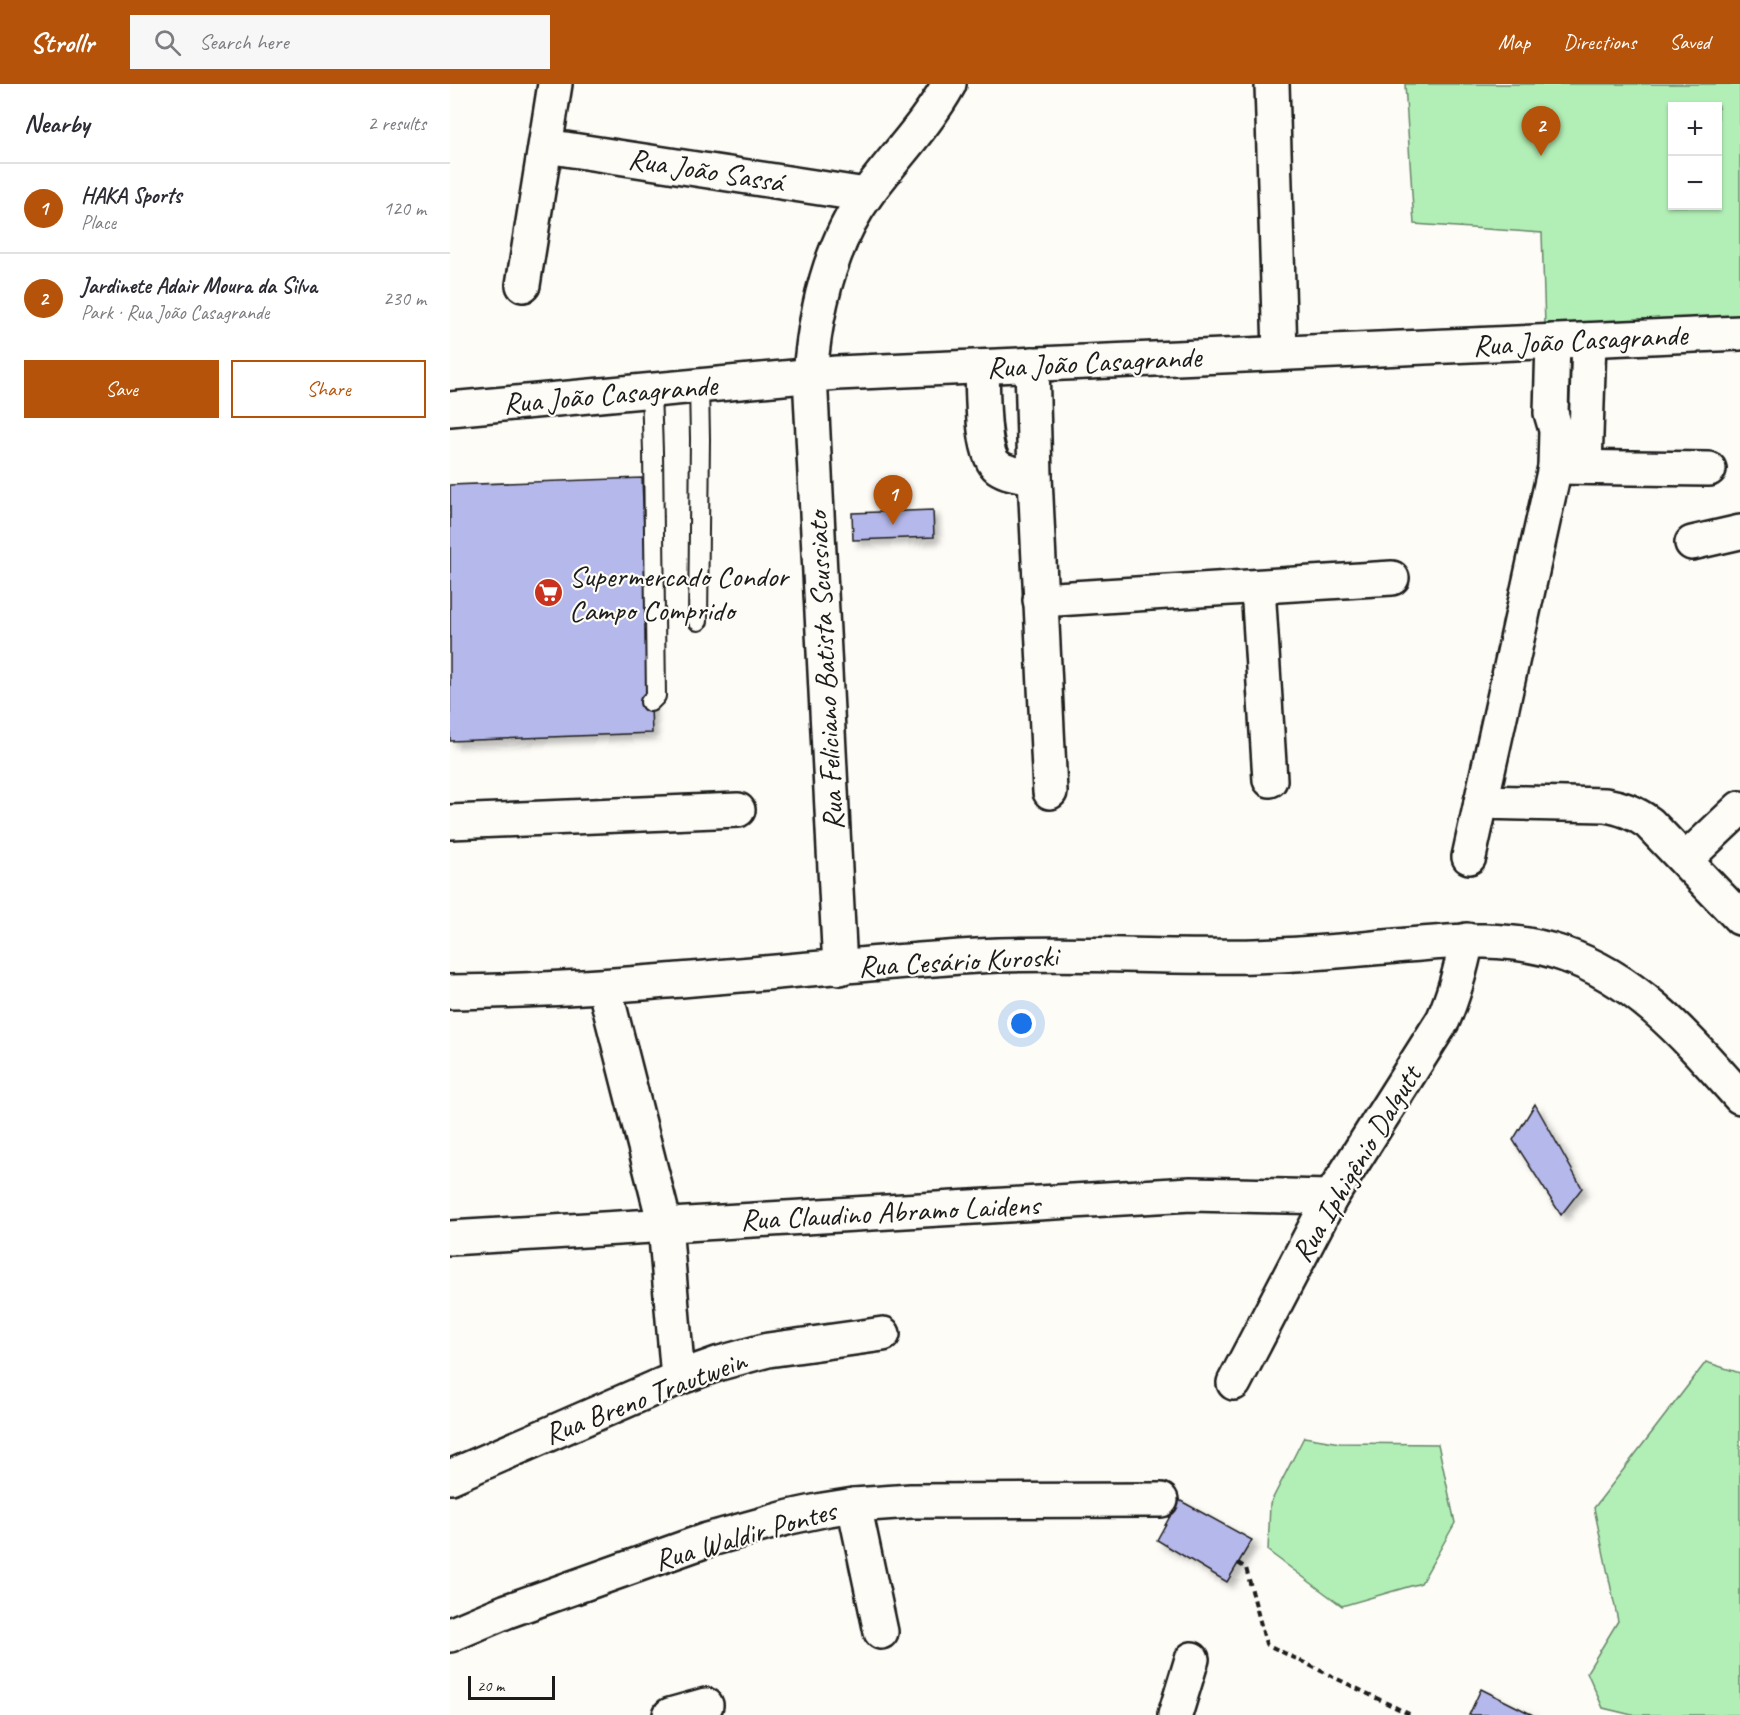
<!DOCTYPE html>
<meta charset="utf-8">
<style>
body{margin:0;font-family:Caveat,sans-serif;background:#f7f7f7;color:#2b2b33}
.controls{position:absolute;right:18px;top:18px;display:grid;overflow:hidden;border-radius:0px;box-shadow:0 2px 4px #0004}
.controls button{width:54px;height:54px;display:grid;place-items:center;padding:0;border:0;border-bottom:2px solid #e1e1e2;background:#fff;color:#2b2b33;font:30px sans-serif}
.scale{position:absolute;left:18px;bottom:15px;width:87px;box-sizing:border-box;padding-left:6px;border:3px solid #1c1c1c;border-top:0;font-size:16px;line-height:21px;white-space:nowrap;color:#1c1c1c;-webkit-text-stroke:4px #fdfcf7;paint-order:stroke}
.you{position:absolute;left:572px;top:940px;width:21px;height:21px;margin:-15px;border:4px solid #fff;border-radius:50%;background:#1a73e8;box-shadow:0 0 0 9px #1a73e833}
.badge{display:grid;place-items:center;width:39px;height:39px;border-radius:50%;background:#b45309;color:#fff;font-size:20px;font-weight:700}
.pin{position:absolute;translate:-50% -50px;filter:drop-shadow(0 2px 3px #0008)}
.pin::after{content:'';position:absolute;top:32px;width:21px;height:18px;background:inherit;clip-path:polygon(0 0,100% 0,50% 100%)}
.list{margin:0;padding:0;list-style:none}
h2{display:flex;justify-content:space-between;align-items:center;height:78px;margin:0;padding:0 24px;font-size:26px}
h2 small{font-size:20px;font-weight:400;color:#7c7c81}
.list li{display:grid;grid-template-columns:39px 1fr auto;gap:18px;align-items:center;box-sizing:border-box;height:90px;padding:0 24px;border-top:2px solid #e1e1e2}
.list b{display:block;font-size:22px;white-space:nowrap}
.list p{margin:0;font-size:20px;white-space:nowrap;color:#7c7c81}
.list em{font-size:20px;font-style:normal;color:#7c7c81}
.actions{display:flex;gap:12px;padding:18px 24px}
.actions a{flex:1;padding:14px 0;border:2px solid #b45309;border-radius:0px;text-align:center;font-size:21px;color:#b45309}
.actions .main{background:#b45309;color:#fff}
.icon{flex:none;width:33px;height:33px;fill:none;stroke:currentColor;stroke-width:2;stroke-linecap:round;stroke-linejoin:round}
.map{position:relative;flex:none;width:1290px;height:1631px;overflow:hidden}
header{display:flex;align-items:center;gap:36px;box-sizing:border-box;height:84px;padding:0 30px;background:#b45309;color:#fff}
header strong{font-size:28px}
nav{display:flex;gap:33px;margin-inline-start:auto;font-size:21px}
.search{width:420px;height:54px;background:#f7f7f7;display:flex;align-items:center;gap:15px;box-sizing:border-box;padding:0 21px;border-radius:0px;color:#7c7c81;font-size:22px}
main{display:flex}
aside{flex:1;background:#fff}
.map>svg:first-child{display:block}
.green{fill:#b2efb6;stroke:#678669;stroke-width:1.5;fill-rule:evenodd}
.building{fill:#b5b8ea;stroke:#1c1c1c;stroke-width:1.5;filter:url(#shadow)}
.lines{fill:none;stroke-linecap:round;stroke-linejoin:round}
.lane-casing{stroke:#1c1c1c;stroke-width:22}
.street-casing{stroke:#1c1c1c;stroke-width:38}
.path{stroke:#1c1c1c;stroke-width:4;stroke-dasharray:6 4.5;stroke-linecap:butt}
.lane{stroke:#fdfcf7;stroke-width:18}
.street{stroke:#fdfcf7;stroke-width:33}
.labels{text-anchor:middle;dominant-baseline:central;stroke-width:4.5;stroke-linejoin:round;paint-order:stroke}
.street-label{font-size:30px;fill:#1c1c1c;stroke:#fdfcf7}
.poi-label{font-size:30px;fill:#1c1c1c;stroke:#fdfcf7;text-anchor:start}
</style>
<header>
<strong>Strollr</strong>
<div class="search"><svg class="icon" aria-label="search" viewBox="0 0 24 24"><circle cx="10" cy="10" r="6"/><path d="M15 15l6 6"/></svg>Search here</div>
<nav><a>Map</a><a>Directions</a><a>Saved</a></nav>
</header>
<main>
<aside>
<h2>Nearby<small>2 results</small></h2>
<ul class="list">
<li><span class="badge">1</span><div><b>HAKA Sports</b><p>Place</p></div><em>120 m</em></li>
<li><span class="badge">2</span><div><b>Jardinete Adair Moura da Silva</b><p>Park · Rua João Casagrande</p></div><em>230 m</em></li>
</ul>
<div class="actions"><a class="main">Save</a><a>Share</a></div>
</aside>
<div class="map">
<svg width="1290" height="1631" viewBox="0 0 1290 1631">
<defs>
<filter id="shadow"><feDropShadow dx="5.5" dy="5.5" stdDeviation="3" flood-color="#0004"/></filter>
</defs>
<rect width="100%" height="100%" fill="#fdfcf7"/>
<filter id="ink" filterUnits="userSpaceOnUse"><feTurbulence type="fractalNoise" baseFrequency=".0167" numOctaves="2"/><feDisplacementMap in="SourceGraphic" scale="12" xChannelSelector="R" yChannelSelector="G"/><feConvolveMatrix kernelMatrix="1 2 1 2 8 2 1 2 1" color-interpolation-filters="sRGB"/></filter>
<g filter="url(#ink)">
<g class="green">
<path d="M955,0H1290V237L1095,241L1092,149L964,140ZM1222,22H1268V122H1222Z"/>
<polygon points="1256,1278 1290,1289 1290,1631 1182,1631 1153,1624 1137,1588 1168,1537 1144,1424"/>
<polygon points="854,1353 890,1359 988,1360 1005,1439 971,1499 892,1522 818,1467 820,1420"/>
</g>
<g class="building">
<polygon points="192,394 202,649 0,657 0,401"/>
<polygon points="483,426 484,453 403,456 402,429"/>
<polygon points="1085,1020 1132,1104 1111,1131 1063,1056"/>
<polygon points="729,1416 802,1456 777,1498 707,1456"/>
<polygon points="1031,1605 1083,1631 1019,1631"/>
</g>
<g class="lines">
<defs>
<g id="lane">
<polyline points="248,537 250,355 249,301"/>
<polyline points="200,618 206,612 203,368 201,306"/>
</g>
<g id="street">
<polyline points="822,0 830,269"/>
<polyline points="96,62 416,111"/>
<polyline points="73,201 105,0"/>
<polyline points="582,280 585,393 600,708"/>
<path d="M532,283C533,304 531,371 548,383C558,390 573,391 585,393"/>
<polyline points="0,325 387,289 1290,249"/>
<polyline points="1105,383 1259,385"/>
<polyline points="1135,383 1139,256"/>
<polyline points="1242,459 1290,448"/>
<polyline points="808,503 820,696"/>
<polyline points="590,516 942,494"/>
<path d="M1031,718L1155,721C1172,724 1184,728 1199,739L1290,834"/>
<polyline points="0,738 288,726"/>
<polyline points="1019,773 1105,383 1106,346 1101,329 1103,257"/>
<polyline points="1235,776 1290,724"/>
<path d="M390,884L360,291C365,228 379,162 417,110C444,73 477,40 499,0"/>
<polyline points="154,902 215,1141 228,1294"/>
<path d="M0,908C176,906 351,883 527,872C619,867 711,874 804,872C851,871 899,866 946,862C1004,857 1057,851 1113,870C1188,895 1239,956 1290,1013"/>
<polyline points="0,1154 741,1110 881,1113"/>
<path d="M784,1299L881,1113L993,936C1005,909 1011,885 1017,856"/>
<polyline points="0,1393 228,1294 270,1279 318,1266 433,1250"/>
<polyline points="404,1421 431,1548"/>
<polyline points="0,1551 57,1527 257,1456 340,1433 373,1426 404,1421 461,1417 711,1416"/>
<polyline points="220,1631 256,1621"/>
<polyline points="725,1631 742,1575"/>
</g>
</defs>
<use href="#lane" class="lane-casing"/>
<use href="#street" class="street-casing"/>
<polyline class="path" points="788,1479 796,1484 816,1560 961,1631"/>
<use href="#lane" class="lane"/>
<use href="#street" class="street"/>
</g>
</g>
<defs>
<symbol id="supermarket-disc" viewBox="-11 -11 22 22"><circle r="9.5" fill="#c8321e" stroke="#fdfcf7"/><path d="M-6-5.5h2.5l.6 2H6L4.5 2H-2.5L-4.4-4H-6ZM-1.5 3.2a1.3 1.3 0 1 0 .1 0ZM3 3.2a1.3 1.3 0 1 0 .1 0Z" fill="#fff"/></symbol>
</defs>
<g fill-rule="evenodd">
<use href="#supermarket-disc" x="82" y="492" width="33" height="33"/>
</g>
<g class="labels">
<g class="street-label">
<text transform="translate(256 86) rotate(9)">Rua João Sassá</text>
<text transform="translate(1130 256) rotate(-3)">Rua João Casagrande</text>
<text transform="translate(644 278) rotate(-3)">Rua João Casagrande</text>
<text transform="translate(160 310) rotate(-5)">Rua João Casagrande</text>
<text transform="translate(375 587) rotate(-93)">Rua Feliciano Batista Scussiato</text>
<text transform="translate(508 877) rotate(-3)">Rua Cesário Kuroski</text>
<text transform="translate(906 1080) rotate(-59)">Rua Iphigênio Dalgutt</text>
<text transform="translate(440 1128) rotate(-3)">Rua Claudino Abramo Laidens</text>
<text transform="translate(195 1313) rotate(-21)">Rua Breno Trautwein</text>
<text transform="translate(295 1451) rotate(-16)">Rua Waldir Pontes</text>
</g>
<g class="poi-label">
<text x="119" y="492">Supermercado Condor<tspan x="119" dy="34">Campo Comprido</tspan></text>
</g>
</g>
</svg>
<div class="controls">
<button>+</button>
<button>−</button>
</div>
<div class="scale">20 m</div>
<div class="you"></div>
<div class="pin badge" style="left:443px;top:441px">1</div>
<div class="pin badge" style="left:1091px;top:72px">2</div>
</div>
</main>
